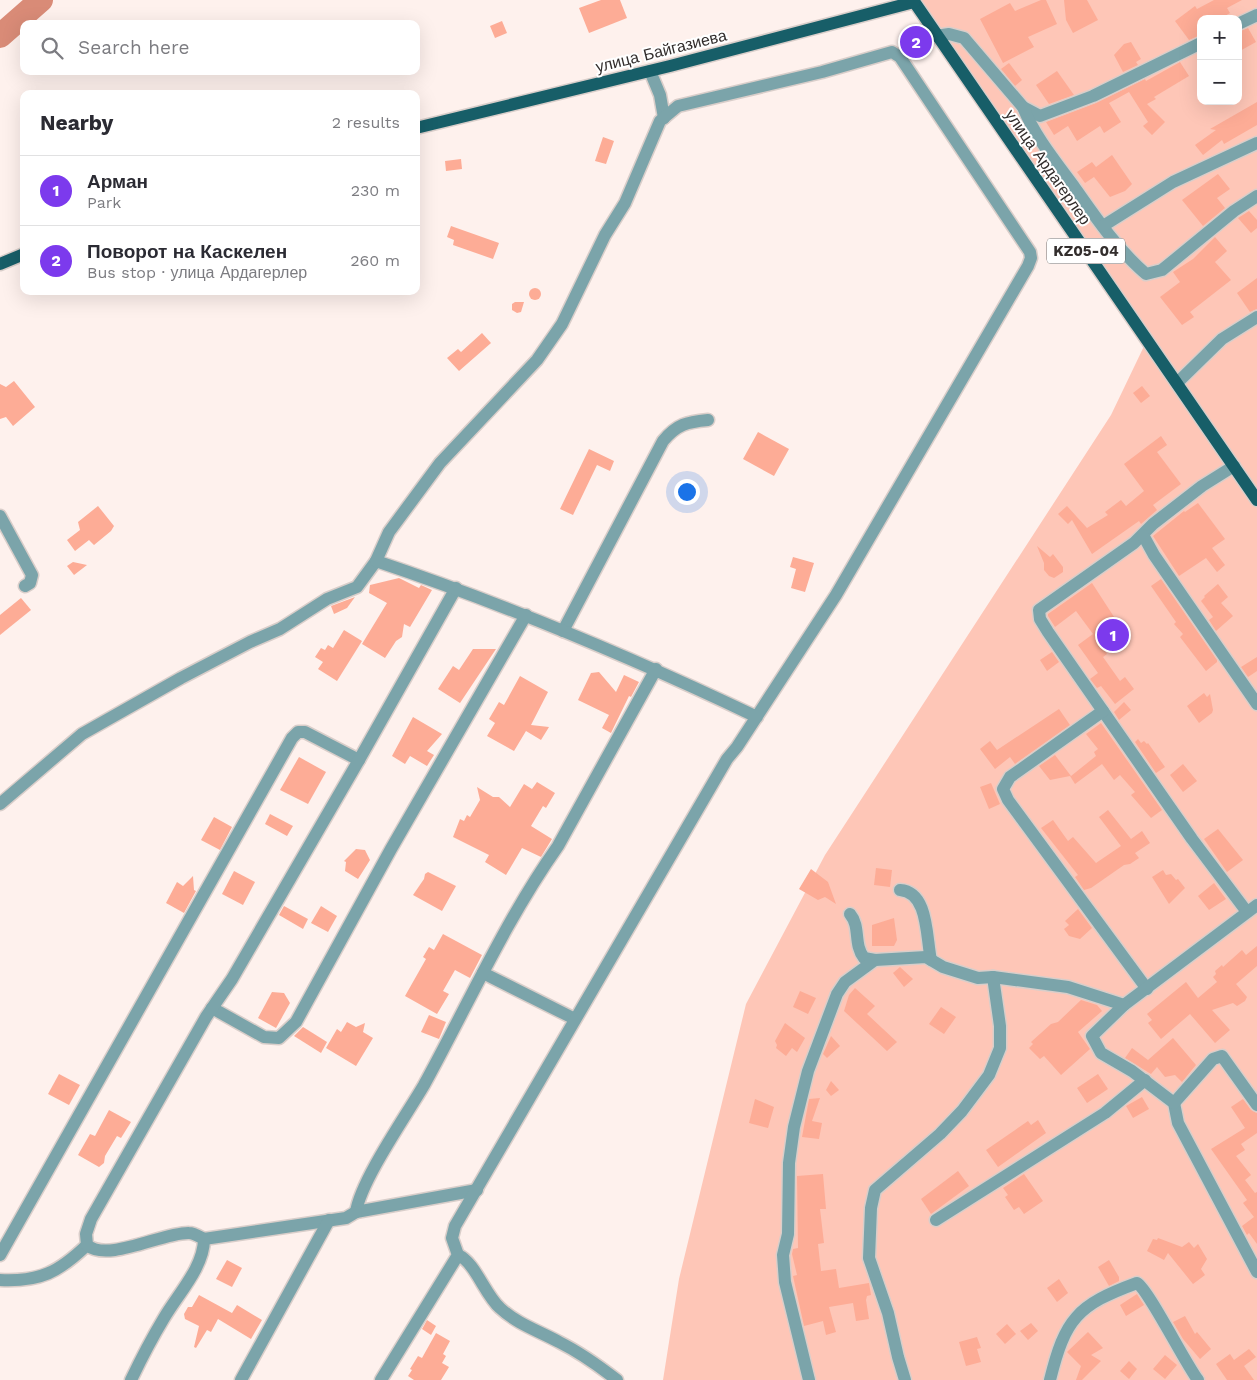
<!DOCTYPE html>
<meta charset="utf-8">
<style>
body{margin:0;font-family:"Work Sans",sans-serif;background:#f2f2f3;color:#2b2b33}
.controls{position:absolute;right:15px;top:15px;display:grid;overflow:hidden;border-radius:10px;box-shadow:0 5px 20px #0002}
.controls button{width:45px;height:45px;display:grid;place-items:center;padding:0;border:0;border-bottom:1px solid #e1e1e2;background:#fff;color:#2b2b33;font:25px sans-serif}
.you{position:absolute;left:686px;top:491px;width:18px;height:18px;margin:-12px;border:4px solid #fff;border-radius:50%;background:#1a73e8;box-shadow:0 0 0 8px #1a73e833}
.badge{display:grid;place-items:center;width:32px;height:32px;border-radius:50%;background:#7c3aed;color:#fff;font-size:16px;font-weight:700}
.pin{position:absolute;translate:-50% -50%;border:2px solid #fff;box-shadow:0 1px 5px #0006}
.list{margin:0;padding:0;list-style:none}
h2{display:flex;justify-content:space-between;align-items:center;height:65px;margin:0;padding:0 20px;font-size:21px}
h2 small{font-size:16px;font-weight:400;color:#7c7c81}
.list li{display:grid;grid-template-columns:32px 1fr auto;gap:15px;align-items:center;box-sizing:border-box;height:70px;padding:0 20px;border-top:1px solid #e1e1e2}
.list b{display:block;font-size:19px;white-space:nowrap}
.list p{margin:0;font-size:16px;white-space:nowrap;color:#7c7c81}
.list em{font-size:16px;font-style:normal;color:#7c7c81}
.icon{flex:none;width:28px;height:28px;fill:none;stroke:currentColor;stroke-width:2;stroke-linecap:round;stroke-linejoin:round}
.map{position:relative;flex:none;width:1257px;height:1380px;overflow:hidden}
.search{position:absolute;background:#fff;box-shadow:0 5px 20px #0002;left:20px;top:20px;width:400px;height:55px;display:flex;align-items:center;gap:12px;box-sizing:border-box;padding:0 18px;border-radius:10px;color:#7c7c81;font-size:19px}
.panel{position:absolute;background:#fff;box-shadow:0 5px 20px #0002;left:20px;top:90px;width:400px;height:205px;border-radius:10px}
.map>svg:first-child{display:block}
.green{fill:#fec6b7;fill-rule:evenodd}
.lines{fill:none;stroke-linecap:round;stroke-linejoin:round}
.river{stroke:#d98b77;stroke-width:24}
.building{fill:#fdac96}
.minor-casing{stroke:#d9ceca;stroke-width:15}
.major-casing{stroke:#d9ceca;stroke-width:15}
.minor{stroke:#7ba4aa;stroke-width:12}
.major{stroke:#175e68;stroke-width:12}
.labels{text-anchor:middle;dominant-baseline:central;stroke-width:4;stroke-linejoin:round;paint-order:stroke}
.shield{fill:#fff;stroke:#706d6c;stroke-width:1}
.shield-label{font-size:15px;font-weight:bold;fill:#332e2d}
.street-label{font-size:16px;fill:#332e2d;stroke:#fff}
</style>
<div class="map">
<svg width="1257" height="1380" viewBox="0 0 1257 1380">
<rect width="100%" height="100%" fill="#fef1ed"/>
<path class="green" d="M913,0H1257V1380H663L679,1279L746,1004L825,855L1111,415L1147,340ZM1201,19H1238V101H1201Z"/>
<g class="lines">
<polyline class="river" points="0,36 41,0"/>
</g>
<g class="building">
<polygon points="601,0 620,0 627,18 589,33 579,8"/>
<polygon points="1041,0 1046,0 1057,24 1028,37 1034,47 1003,63 980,19 1010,3 1015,11"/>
<polygon points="1064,0 1087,0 1098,20 1073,33 1066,20"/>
<polygon points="1214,0 1242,0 1227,8 1230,13 1220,19 1201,19 1201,35 1189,40 1175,21 1195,6 1197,9"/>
<polygon points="502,21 507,33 495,38 490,26"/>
<polygon points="1248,28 1256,42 1238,52 1238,32"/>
<polygon points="1131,42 1141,59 1136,62 1138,65 1123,72 1114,55 1124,44"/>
<polygon points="1180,62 1189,76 1154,97 1156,99 1147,104 1165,122 1152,135 1143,126 1148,122 1129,92 1109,103 1121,122 1104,133 1100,126 1077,141 1068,126 1054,135 1046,122 1096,103 1145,79 1146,81"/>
<polygon points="1009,63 1022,80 1015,86 1001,69"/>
<polygon points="1057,71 1074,95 1049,104 1036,85"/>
<polygon points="1257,102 1257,125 1224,144 1222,140 1203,155 1195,145 1216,130 1210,129"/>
<polygon points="603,137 614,141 606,164 595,161"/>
<polygon points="1112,155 1132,184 1125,191 1110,197 1094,177 1085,183 1077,172 1092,162 1096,167"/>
<polygon points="461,159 462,169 446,171 445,161"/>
<polygon points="1218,174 1230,189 1217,198 1225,208 1203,226 1182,200"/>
<polygon points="1249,211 1257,220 1257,228 1251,233 1238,218"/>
<polygon points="451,226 499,243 493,259 453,245 454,240 447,237"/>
<polygon points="1215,237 1227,251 1215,262 1231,280 1190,312 1194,317 1182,325 1160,297 1180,282 1173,272 1193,259"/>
<polygon points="1257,278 1257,309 1250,312 1237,293"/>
<circle cx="535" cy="294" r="6"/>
<polygon points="515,302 524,302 521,312 517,313 512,310 512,304"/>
<polygon points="482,333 491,343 459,371 447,358 458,349 461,352"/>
<polygon points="14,381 35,407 13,426 6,417 0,419 0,384 6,387"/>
<polygon points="1142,386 1150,396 1141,403 1133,393"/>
<polygon points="758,432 789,449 774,476 743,459"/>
<polygon points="1161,436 1167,445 1157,452 1181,484 1153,505 1157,510 1141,524 1139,521 1092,554 1072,520 1068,524 1058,514 1067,506 1087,528 1108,515 1105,512 1121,500 1126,506 1144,491 1124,464"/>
<polygon points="589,449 614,461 610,471 597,465 573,515 560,509"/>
<polygon points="1198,503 1225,539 1212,548 1225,565 1217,572 1206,558 1179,576 1153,536 1184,511 1185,512"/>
<polygon points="98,506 114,526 111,531 94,545 89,540 75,551 67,540 80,530 78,522"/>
<polygon points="1037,546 1050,557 1053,554 1063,567 1063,572 1054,578 1049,576 1044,570 1044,563"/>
<polygon points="793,557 814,563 805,592 791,588 796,569 790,567"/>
<polygon points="73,562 87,565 74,575 67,566"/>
<polygon points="399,578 419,588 421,585 432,590 410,627 404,624 402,637 396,641 385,658 362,644 387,603 369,593 370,585"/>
<polygon points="1161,579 1217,660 1217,662 1206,671 1180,637 1183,634 1174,624 1176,622 1151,586"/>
<polygon points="1092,583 1116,620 1100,632 1108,642 1102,646 1107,654 1103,657 1120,681 1125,677 1134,689 1115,704 1101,686 1097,688 1090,679 1098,673 1078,645 1093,634 1076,611 1055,627 1048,616 1048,614"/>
<polygon points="1218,584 1228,597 1221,603 1233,616 1216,631 1209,620 1213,617 1201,601 1205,597 1204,596"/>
<polygon points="355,597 347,608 334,614 331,606"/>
<polygon points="21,598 31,610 0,635 0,615"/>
<polygon points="344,630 362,641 337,681 318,669 323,662 315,657 321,648 325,650 328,645 333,648"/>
<polygon points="473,649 496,649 460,703 438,689 453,666 459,670"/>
<polygon points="1052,652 1059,662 1047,671 1040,660"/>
<polygon points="1257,657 1257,671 1248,677 1241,667"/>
<polygon points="599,672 616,692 624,675 639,682 631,697 629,696 611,733 602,728 609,715 578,700 591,673"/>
<polygon points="520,676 548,692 531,725 549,727 541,740 526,731 514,751 487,736 495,723 489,719 499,702 504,705"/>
<polygon points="1204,693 1207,697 1210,694 1213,710 1212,713 1199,723 1187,706"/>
<polygon points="1124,702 1131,710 1119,720 1114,712"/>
<polygon points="1059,709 1070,725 1015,764 1010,757 995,769 980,749 990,741 997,750"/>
<polygon points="413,717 442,734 427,751 434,755 427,766 410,756 405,764 392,756"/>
<polygon points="1101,723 1162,810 1151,818 1131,795 1135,792 1120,775 1114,780 1102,764 1075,784 1070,776 1050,780 1039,766 1055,755 1071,776 1096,756 1094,752 1098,749 1086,734"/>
<polygon points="1138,739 1141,743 1144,741 1147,744 1148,743 1165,767 1156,773 1135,742"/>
<polygon points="299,757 326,772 308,804 280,790"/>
<polygon points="1183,764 1197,781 1183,792 1170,775"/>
<polygon points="537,782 555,793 546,808 543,806 531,826 552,839 541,857 522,848 506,875 485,862 489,855 453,837 460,819 464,821 467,815 470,817 480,800 477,787 493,797 499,797 510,807 524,784 532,789"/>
<polygon points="991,783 1000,804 989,809 980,787"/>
<polygon points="1108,810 1131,839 1142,831 1150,843 1135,853 1139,858 1130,864 1124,865 1091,888 1084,890 1075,877 1078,875 1041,828 1053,820 1068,841 1073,837 1096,863 1121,846 1099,817"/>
<polygon points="270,814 293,826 287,836 265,824"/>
<polygon points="214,817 232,827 220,850 201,840"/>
<polygon points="1218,829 1243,860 1227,872 1204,839"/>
<polygon points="356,849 365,850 370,860 358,879 345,871 346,862 344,861"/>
<polygon points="876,868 892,870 890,887 874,885"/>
<polygon points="811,869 828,882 836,904 825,897 818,900 799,889"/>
<polygon points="1163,870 1166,875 1171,874 1176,880 1178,879 1185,888 1169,904 1152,877"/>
<polygon points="234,871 255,882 243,905 222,894"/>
<polygon points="428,872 456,886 442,911 413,895 424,879 425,874"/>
<polygon points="193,876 194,890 196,891 184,913 166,903 177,882 183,886"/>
<polygon points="1214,883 1226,899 1209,910 1198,896"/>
<polygon points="284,906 308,919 303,929 279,915"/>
<polygon points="321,906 337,916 328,932 311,923"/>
<polygon points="1078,909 1092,928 1080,939 1069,936 1064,929 1069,925 1065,921"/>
<polygon points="894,918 897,940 894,946 872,946 872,925"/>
<polygon points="443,934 482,955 470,978 455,970 443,991 449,994 437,1014 405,996 426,959 423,957 429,947 434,950"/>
<polygon points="1257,946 1257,966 1236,984 1247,997 1245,1001 1237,1006 1233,1003 1212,1010 1230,1030 1215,1043 1190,1014 1161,1039 1148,1023 1152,1020 1147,1014 1186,982 1198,998 1217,982 1213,977 1216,974 1215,971 1222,965 1223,967 1242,950 1246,955"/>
<polygon points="900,967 913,979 904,987 893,973"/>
<polygon points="855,988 875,1006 867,1014 897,1042 887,1051 844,1011 849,995"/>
<polygon points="800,991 816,998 808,1014 793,1007"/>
<polygon points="272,992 284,993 290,1003 276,1028 258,1018"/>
<polygon points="1081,1000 1097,1005 1102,1011 1078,1032 1090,1049 1061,1075 1044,1056 1040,1059 1029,1048 1033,1044 1031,1042 1051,1024 1058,1022"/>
<polygon points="941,1007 956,1017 944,1034 929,1024"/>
<polygon points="429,1015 446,1022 439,1039 421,1032"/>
<polygon points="347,1022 356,1027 365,1023 363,1032 373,1038 356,1066 326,1048 337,1029 341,1032"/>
<polygon points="785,1023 805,1038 797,1052 792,1048 786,1056 776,1048 777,1045 775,1041"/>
<polygon points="303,1027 327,1042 321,1053 294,1036"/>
<polygon points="831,1036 840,1046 827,1058 823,1054"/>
<polygon points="1173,1038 1196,1065 1182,1082 1175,1075 1165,1077 1157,1067 1151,1074 1125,1058 1132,1048 1148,1060"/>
<polygon points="59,1074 80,1085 69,1105 48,1094"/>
<polygon points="1098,1074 1108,1089 1087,1103 1077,1088"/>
<polygon points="831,1081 839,1090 831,1096 826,1090"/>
<polygon points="1142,1097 1149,1109 1133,1118 1126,1106"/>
<polygon points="820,1098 812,1121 822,1123 819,1139 802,1137 809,1099"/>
<polygon points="755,1099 774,1107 768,1128 749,1123"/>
<polygon points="1243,1099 1251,1110 1257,1113 1257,1133 1241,1144 1245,1150 1236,1156 1251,1175 1245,1180 1255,1193 1257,1192 1257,1244 1249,1233 1247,1235 1242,1226 1254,1217 1243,1203 1247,1200 1211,1149 1245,1128 1231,1107"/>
<polygon points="109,1110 131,1122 121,1138 117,1136 105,1156 104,1163 99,1167 78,1155 90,1134 95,1136"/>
<polygon points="1038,1120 1046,1133 998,1167 986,1150 1028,1121 1031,1125"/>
<polygon points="958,1171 969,1186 931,1214 921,1199"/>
<polygon points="823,1174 826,1209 820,1209 824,1243 818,1244 821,1271 836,1269 839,1288 869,1283 871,1295 867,1296 866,1300 869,1319 856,1321 853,1303 829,1307 836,1332 826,1335 823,1321 804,1326 793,1276 797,1275 792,1254 793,1249 798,1248 797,1176"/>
<polygon points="1024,1174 1043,1201 1024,1214 1019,1207 1014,1210 1005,1197 1008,1195 1003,1188"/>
<polygon points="1158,1238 1182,1247 1189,1242 1194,1248 1198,1244 1207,1259 1201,1269 1205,1275 1193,1284 1168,1253 1164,1260 1147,1251 1153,1239 1157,1240"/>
<polygon points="227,1260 242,1268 232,1287 216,1279"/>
<polygon points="1109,1260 1119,1277 1119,1281 1109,1286 1098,1267"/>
<polygon points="1059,1279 1068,1293 1057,1302 1047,1288"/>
<polygon points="1137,1294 1144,1305 1126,1316 1120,1305"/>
<polygon points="199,1295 232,1313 237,1305 262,1320 251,1339 218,1319 211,1332 207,1330 196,1348 194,1347 199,1326 185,1319 184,1314 188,1307 192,1307"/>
<polygon points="1185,1316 1195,1334 1197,1332 1211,1349 1200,1359 1183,1339 1173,1322"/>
<polygon points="427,1320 436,1326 431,1335 422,1329"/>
<polygon points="1031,1323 1038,1331 1028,1340 1020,1331"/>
<polygon points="1007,1324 1016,1334 1005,1344 996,1334"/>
<polygon points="1088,1332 1103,1348 1091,1355 1101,1361 1082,1380 1076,1380 1081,1366 1067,1352"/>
<polygon points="436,1333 450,1341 443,1354 446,1356 442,1363 449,1367 441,1380 414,1380 408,1376 412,1370 410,1369 418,1356 422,1358"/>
<polygon points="977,1337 981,1348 977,1349 981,1362 966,1366 959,1342"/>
<polygon points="1249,1349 1256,1357 1244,1366 1254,1380 1227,1380 1216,1364 1230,1354 1234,1360"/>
<polygon points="1165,1355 1177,1365 1165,1379 1153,1369"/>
<polygon points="1129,1361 1137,1369 1129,1379 1120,1371"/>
</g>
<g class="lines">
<defs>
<g id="minor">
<polyline points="1238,24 1257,15"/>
<polyline points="936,36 949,34 964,38 1023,107 1040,116 1093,96 1201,43"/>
<polyline points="650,71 660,95 664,118"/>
<path d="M1023,107C1035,137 1056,162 1075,188C1096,218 1118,250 1146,274L1162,270L1234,211L1257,196"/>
<polyline points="1103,226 1173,182 1257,143"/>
<polyline points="1177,383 1222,339 1257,317"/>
<polyline points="1234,466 1202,486 1153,524 1134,543 1039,610 1040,619 1048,632 1192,839 1247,912"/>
<polyline points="0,516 32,575 30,583 25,586"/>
<polyline points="1143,535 1154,555 1257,704"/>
<path d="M563,631L663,441C677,424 687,422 708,420"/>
<polyline points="1103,711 1010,777 1003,789 1008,800 1147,989"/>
<polyline points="0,804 82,734 181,678 250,642 280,629 327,599 357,587 376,561"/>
<path d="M900,890C929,892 926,938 931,960"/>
<polyline points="1257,905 1124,1005 1092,1036 1101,1053 1132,1071 1174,1103 1178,1123 1257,1272"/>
<path d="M850,914C861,927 853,944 864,958L875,960"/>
<polyline points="483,973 575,1019"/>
<polyline points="212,1008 264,1037 279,1038 296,1022 391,849 526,615"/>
<polyline points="1174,1103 1213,1059 1222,1056 1257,1105"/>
<path d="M477,1190L356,1212C361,1180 406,1116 424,1085C468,1005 505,921 558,846L656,669"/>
<polyline points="936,1220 1105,1113 1145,1080"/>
<polyline points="204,1239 346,1218 356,1212"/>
<polyline points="0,1255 292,738 298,732 305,732 359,760"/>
<path d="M458,1255C475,1262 485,1295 500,1308C517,1324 539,1331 559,1342C579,1352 599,1366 617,1380"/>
<path d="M0,1280C40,1282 59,1272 87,1245"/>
<path d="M131,1380C141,1359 152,1338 164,1318C178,1294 204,1267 204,1239C200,1237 194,1233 189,1233C163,1232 108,1263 87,1245L86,1234L91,1219L206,1017L232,979L359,760L456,588"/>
<polyline points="241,1380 329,1220"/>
<path d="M381,1380L458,1255L452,1238L455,1226L727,759L737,747L836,595L1028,266L1031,258L1030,252L900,57L892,52L822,72L678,106L660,121L625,203L605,235L562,324L537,360L440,463L389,532L376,561C507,605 633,658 757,717"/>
<polyline points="809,1380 785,1282 783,1255 788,1234 789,1163 794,1127 808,1071 837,994 845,982 875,960 926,957 943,967 978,978 993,977 1068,987 1124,1005"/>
<polyline points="905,1380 898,1357 888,1313 869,1258 871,1208 875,1190 940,1134 962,1111 989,1075 1000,1048 1000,1026 993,977"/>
<path d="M1050,1380C1065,1319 1077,1305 1137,1283C1148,1289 1185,1363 1198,1380"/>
</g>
<g id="major">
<polyline points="913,0 1257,500"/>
<polyline points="416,128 670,66 914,2"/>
<polyline points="0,264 24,254"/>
</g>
</defs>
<use href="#minor" class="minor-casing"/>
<use href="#major" class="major-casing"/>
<use href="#minor" class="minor"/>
<use href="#major" class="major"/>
</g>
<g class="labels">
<rect class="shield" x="1047" y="238.5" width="78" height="25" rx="4"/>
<g class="shield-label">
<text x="1086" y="251">KZ05-04</text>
</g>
<g class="street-label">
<text transform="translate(661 51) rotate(-14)">улица Байгазиева</text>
<text transform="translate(1048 167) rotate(55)">улица Ардагерлер</text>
</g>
</g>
</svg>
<div class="controls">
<button>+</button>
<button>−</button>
</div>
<div class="you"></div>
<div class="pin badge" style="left:1113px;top:635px">1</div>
<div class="pin badge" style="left:916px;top:42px">2</div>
<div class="search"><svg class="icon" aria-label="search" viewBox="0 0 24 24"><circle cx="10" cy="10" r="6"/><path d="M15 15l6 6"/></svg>Search here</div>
<section class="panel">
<h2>Nearby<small>2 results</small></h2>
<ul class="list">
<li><span class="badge">1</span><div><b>Арман</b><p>Park</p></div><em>230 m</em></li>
<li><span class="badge">2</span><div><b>Поворот на Каскелен</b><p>Bus stop · улица Ардагерлер</p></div><em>260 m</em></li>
</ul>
</section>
</div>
